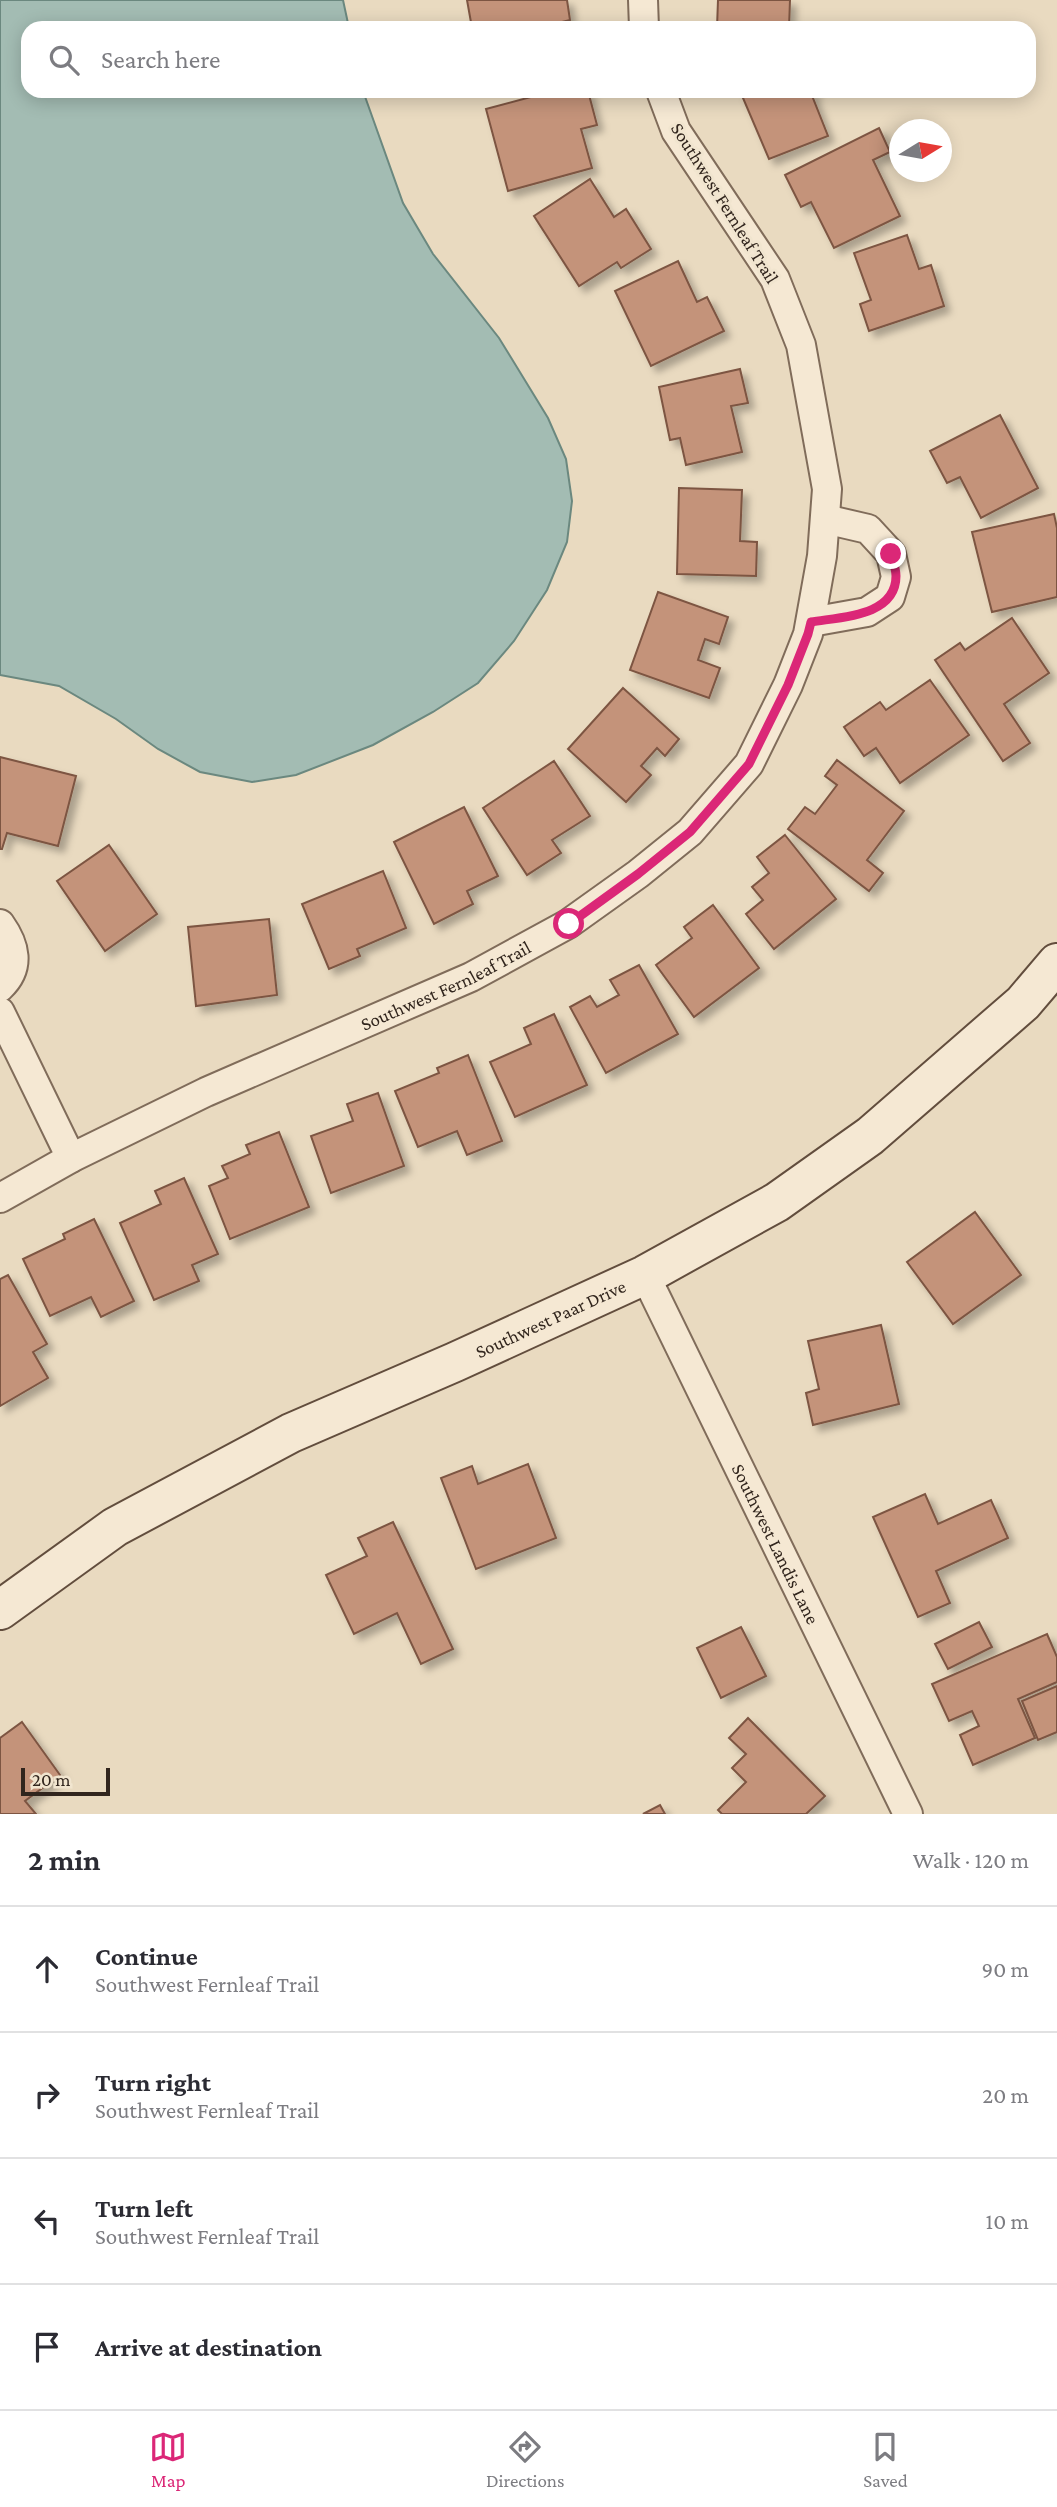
<!DOCTYPE html>
<meta charset="utf-8">
<style>
body{margin:0;font-family:"Crimson Pro",serif;background:#f7f7f7;color:#2b2b33}
.compass{position:absolute;left:889px;top:119px;width:63px;height:63px;border-radius:50%;background:#fff;box-shadow:0 4px 18px #0003;rotate:79deg}
.scale{position:absolute;left:21px;bottom:18px;width:89px;box-sizing:border-box;padding-left:7px;border:4px solid #31251d;border-top:0;font-size:19px;line-height:24px;white-space:nowrap;color:#31251d;-webkit-text-stroke:5px #f1e5cf;paint-order:stroke}
.stop{position:absolute;width:21px;height:21px;margin:-16px;border:5px solid #db2777;border-radius:50%;background:#fff}
.stop.end{background:#db2777;border-color:#fff;box-shadow:0 2px 7px #0008}
.list{margin:0;padding:0;list-style:none}
h2{display:flex;justify-content:space-between;align-items:center;height:91px;margin:0;padding:0 28px;font-size:30px}
h2 small{font-size:23px;font-weight:400;color:#7c7c81}
.list li{display:grid;grid-template-columns:46px 1fr auto;gap:21px;align-items:center;box-sizing:border-box;height:126px;padding:0 28px;border-top:2px solid #e1e1e2}
.list b{display:block;font-size:26px;white-space:nowrap}
.list p{margin:0;font-size:23px;white-space:nowrap;color:#7c7c81}
.list em{font-size:23px;font-style:normal;color:#7c7c81}
.icon{flex:none;width:38px;height:38px;fill:none;stroke:currentColor;stroke-width:2;stroke-linecap:round;stroke-linejoin:round}
.map{position:relative;flex:none;width:1057px;height:1814px;overflow:hidden}
.search{position:absolute;background:#fff;box-shadow:0 4px 18px #0003;left:21px;right:21px;top:21px;height:77px;display:flex;align-items:center;gap:18px;box-sizing:border-box;padding:0 24px;border-radius:21px;color:#7c7c81;font-size:26px}
.sheet{height:595px;background:#fff}
nav{display:flex;justify-content:space-around;align-items:center;box-sizing:border-box;height:98px;border-top:2px solid #e1e1e2;background:#fff;font-size:19px;color:#7c7c81}
nav a{display:grid;justify-items:center;gap:4px}
nav .on{color:#db2777}
.map>svg:first-child{display:block}
.water{fill:#a3bcb3;stroke:#6b887f;stroke-width:2}
.building{fill:#c4937a;stroke:#7d5542;stroke-width:2;filter:url(#shadow)}
.lines{fill:none;stroke-linecap:round;stroke-linejoin:round}
.street-casing{stroke:#806c5a;stroke-width:32}
.secondary-casing{stroke:#624d3d;stroke-width:42}
.street{stroke:#f5e8d3;stroke-width:28}
.secondary{stroke:#f5e8d3;stroke-width:38}
.route{stroke:#db2777;stroke-width:9}
.labels{text-anchor:middle;dominant-baseline:central;stroke-width:6;stroke-linejoin:round;paint-order:stroke}
.street-label{font-size:19px;fill:#31251d;stroke:#f1e5cf}
</style>
<div class="map">
<svg width="1057" height="1814" viewBox="0 0 1057 1814">
<defs>
<filter id="shadow"><feDropShadow dx="6" dy="6" stdDeviation="3.5" flood-color="#0004"/></filter>
</defs>
<rect width="100%" height="100%" fill="#e9dac0"/>
<polygon class="water" points="0,0 343,0 349,28 28,28 28,91 363,91 403,203 433,254 499,338 548,418 566,459 572,501 567,542 547,590 514,641 478,683 433,712 373,745 296,775 252,782 200,772 158,749 116,719 59,686 0,675"/>
<g class="building">
<polygon points="467,0 567,0 570,20 558,23 559,28 472,28"/>
<polygon points="718,0 790,0 789,28 717,28"/>
<polygon points="553,91 588,91 597,125 581,129 592,168 508,191 486,109"/>
<polygon points="740,91 817,91 811,93 828,136 769,159"/>
<polygon points="879,128 890,152 873,160 900,216 834,248 811,202 801,207 785,175"/>
<polygon points="590,179 614,217 626,209 651,249 621,268 617,262 579,286 534,216"/>
<polygon points="907,235 919,269 931,265 944,306 869,331 860,304 871,300 854,253"/>
<polygon points="678,261 697,302 707,297 724,331 651,366 615,291"/>
<polygon points="740,369 748,403 731,406 742,452 686,465 680,438 670,440 659,387"/>
<polygon points="1000,415 1038,488 981,518 960,477 947,483 930,451"/>
<polygon points="679,488 742,490 740,541 757,542 756,576 677,574"/>
<polygon points="1054,514 1057,528 1057,597 992,612 972,532"/>
<polygon points="658,592 728,617 719,644 705,639 698,660 720,668 709,698 630,670"/>
<polygon points="1012,618 1049,673 1004,704 1030,743 1003,761 935,660 960,643 965,650"/>
<polygon points="930,680 969,735 900,783 876,748 864,756 844,727 880,702 886,710"/>
<polygon points="623,688 679,739 665,756 657,748 641,766 651,775 626,802 568,749"/>
<polygon points="0,757 76,776 58,846 7,833 2,849 0,849"/>
<polygon points="837,760 904,811 867,860 883,873 869,891 788,829 805,807 815,814 837,785 825,776"/>
<polygon points="554,761 590,816 552,840 561,853 527,875 483,808"/>
<polygon points="464,807 498,876 467,891 473,904 434,924 394,842"/>
<polygon points="785,835 836,899 774,949 746,914 763,900 752,887 769,873 757,857"/>
<polygon points="109,845 157,914 105,951 57,881"/>
<polygon points="383,871 406,928 357,949 360,956 329,969 302,904"/>
<polygon points="713,905 759,968 694,1017 656,965 692,938 684,927"/>
<polygon points="269,919 277,995 196,1006 188,927"/>
<polygon points="639,965 678,1034 606,1073 570,1007 590,996 597,1007 619,995 610,980"/>
<polygon points="554,1014 587,1085 515,1117 490,1062 531,1044 524,1028"/>
<polygon points="468,1055 502,1141 467,1155 457,1131 418,1147 395,1091 439,1073 437,1068"/>
<polygon points="378,1093 404,1166 331,1193 311,1136 353,1121 347,1104"/>
<polygon points="279,1132 309,1207 230,1239 209,1186 228,1178 222,1166 250,1154 246,1145"/>
<polygon points="184,1178 218,1254 192,1265 199,1281 154,1300 120,1223 161,1204 155,1191"/>
<polygon points="975,1212 1021,1275 953,1324 907,1262"/>
<polygon points="94,1219 134,1301 101,1317 91,1297 50,1316 23,1259 65,1239 63,1234"/>
<polygon points="8,1275 47,1344 33,1352 48,1378 0,1406 0,1279"/>
<polygon points="881,1325 899,1404 813,1425 806,1393 819,1389 808,1341"/>
<polygon points="528,1464 556,1538 476,1569 441,1478 472,1466 478,1484"/>
<polygon points="925,1494 938,1524 991,1500 1008,1538 936,1571 950,1603 918,1617 873,1517"/>
<polygon points="393,1522 453,1649 421,1664 397,1613 354,1634 326,1575 367,1556 358,1538"/>
<polygon points="979,1622 992,1647 948,1669 935,1644"/>
<polygon points="741,1627 766,1676 721,1698 697,1648"/>
<polygon points="1047,1634 1057,1657 1057,1682 1018,1699 1035,1738 973,1765 960,1735 979,1726 972,1711 949,1721 932,1684"/>
<polygon points="1057,1686 1057,1732 1038,1740 1022,1701"/>
<polygon points="748,1718 825,1796 806,1814 722,1814 718,1810 746,1782 732,1768 746,1754 729,1738"/>
<polygon points="22,1722 60,1775 25,1801 36,1814 0,1814 0,1738"/>
<polygon points="660,1805 665,1814 643,1814"/>
</g>
<g class="lines">
<defs>
<g id="street">
<polyline points="643,0 644,28"/>
<polyline points="811,622 867,612 890,597 896,577 891,554 868,529 825,519"/>
<path d="M0,924C15,945 21,967 0,987"/>
<polyline points="0,1012 71,1158"/>
<path id="s1" d="M0,1198L71,1158L206,1092L471,977L568,924L638,874L690,832L749,764L788,685L808,634L822,556L827,489L801,345L775,279L676,131L661,91"/>
<path id="s2" d="M645,1275L908,1814"/>
</g>
<g id="secondary">
<path id="s3" d="M0,1610L115,1527L291,1433L455,1362L645,1275L777,1202L870,1136L1023,1003L1057,963"/>
</g>
</defs>
<use href="#street" class="street-casing"/>
<use href="#secondary" class="secondary-casing"/>
<use href="#street" class="street"/>
<use href="#secondary" class="secondary"/>
</g>
<g class="lines">
<path class="route" d="M569,924L638,874L690,832L749,764L788,685L808,634L811,622C839,617 896,617 896,576C896,569 893,561 891,554"/>
</g>
<g class="labels">
<g class="street-label">
<text transform="translate(725 203) rotate(58)">Southwest Fernleaf Trail</text>
<text stroke="none"><textPath href="#s1" startOffset="494">Southwest Fernleaf Trail</textPath></text>
<text stroke="none"><textPath href="#s3" startOffset="625">Southwest Paar Drive</textPath></text>
<text stroke="none"><textPath href="#s2" startOffset="299">Southwest Landis Lane</textPath></text>
</g>
</g>
</svg>
<svg class="compass" viewBox="-18 -18 36 36"><path d="M0-13l5 13h-10z" fill="#e53935"/><path d="M0 13l5-13h-10z" fill="#7c7c81"/></svg>
<div class="scale">20 m</div>
<div class="stop" style="left:569px;top:924px"></div>
<div class="stop end" style="left:891px;top:554px"></div>
<div class="search"><svg class="icon" aria-label="search" viewBox="0 0 24 24"><circle cx="10" cy="10" r="6"/><path d="M15 15l6 6"/></svg>Search here</div>
</div>
<section class="sheet">
<h2>2 min<small>Walk · 120 m</small></h2>
<ul class="list">
<li><svg class="icon" aria-label="ahead" viewBox="0 0 24 24"><path d="M12 20V5M6 11l6-6 6 6"/></svg><div><b>Continue</b><p>Southwest Fernleaf Trail</p></div><em>90 m</em></li>
<li><svg class="icon" aria-label="right" viewBox="0 0 24 24"><path d="M7 20v-9h11M14 6l5 5-5 5"/></svg><div><b>Turn right</b><p>Southwest Fernleaf Trail</p></div><em>20 m</em></li>
<li><svg class="icon" aria-label="left" viewBox="0 0 24 24"><path d="M17 20v-9H6M10 6l-5 5 5 5"/></svg><div><b>Turn left</b><p>Southwest Fernleaf Trail</p></div><em>10 m</em></li>
<li><svg class="icon" aria-label="arrive" viewBox="0 0 24 24"><path d="M6 21V4h12l-3 4 3 4H6"/></svg><div><b>Arrive at destination</b></div></li>
</ul>
</section>
<nav>
<a class="on"><svg class="icon" aria-label="map" viewBox="0 0 24 24"><path d="M3 6l6-2 6 2 6-2v14l-6 2-6-2-6 2zM9 4v14M15 6v14"/></svg>Map</a>
<a><svg class="icon" aria-label="directions" viewBox="0 0 24 24"><path d="M12 3l9 9-9 9-9-9zM9 14v-3h6M13 9l2 2-2 2"/></svg>Directions</a>
<a><svg class="icon" aria-label="saved" viewBox="0 0 24 24"><path d="M7 4h10v16l-5-4-5 4z"/></svg>Saved</a>
</nav>
